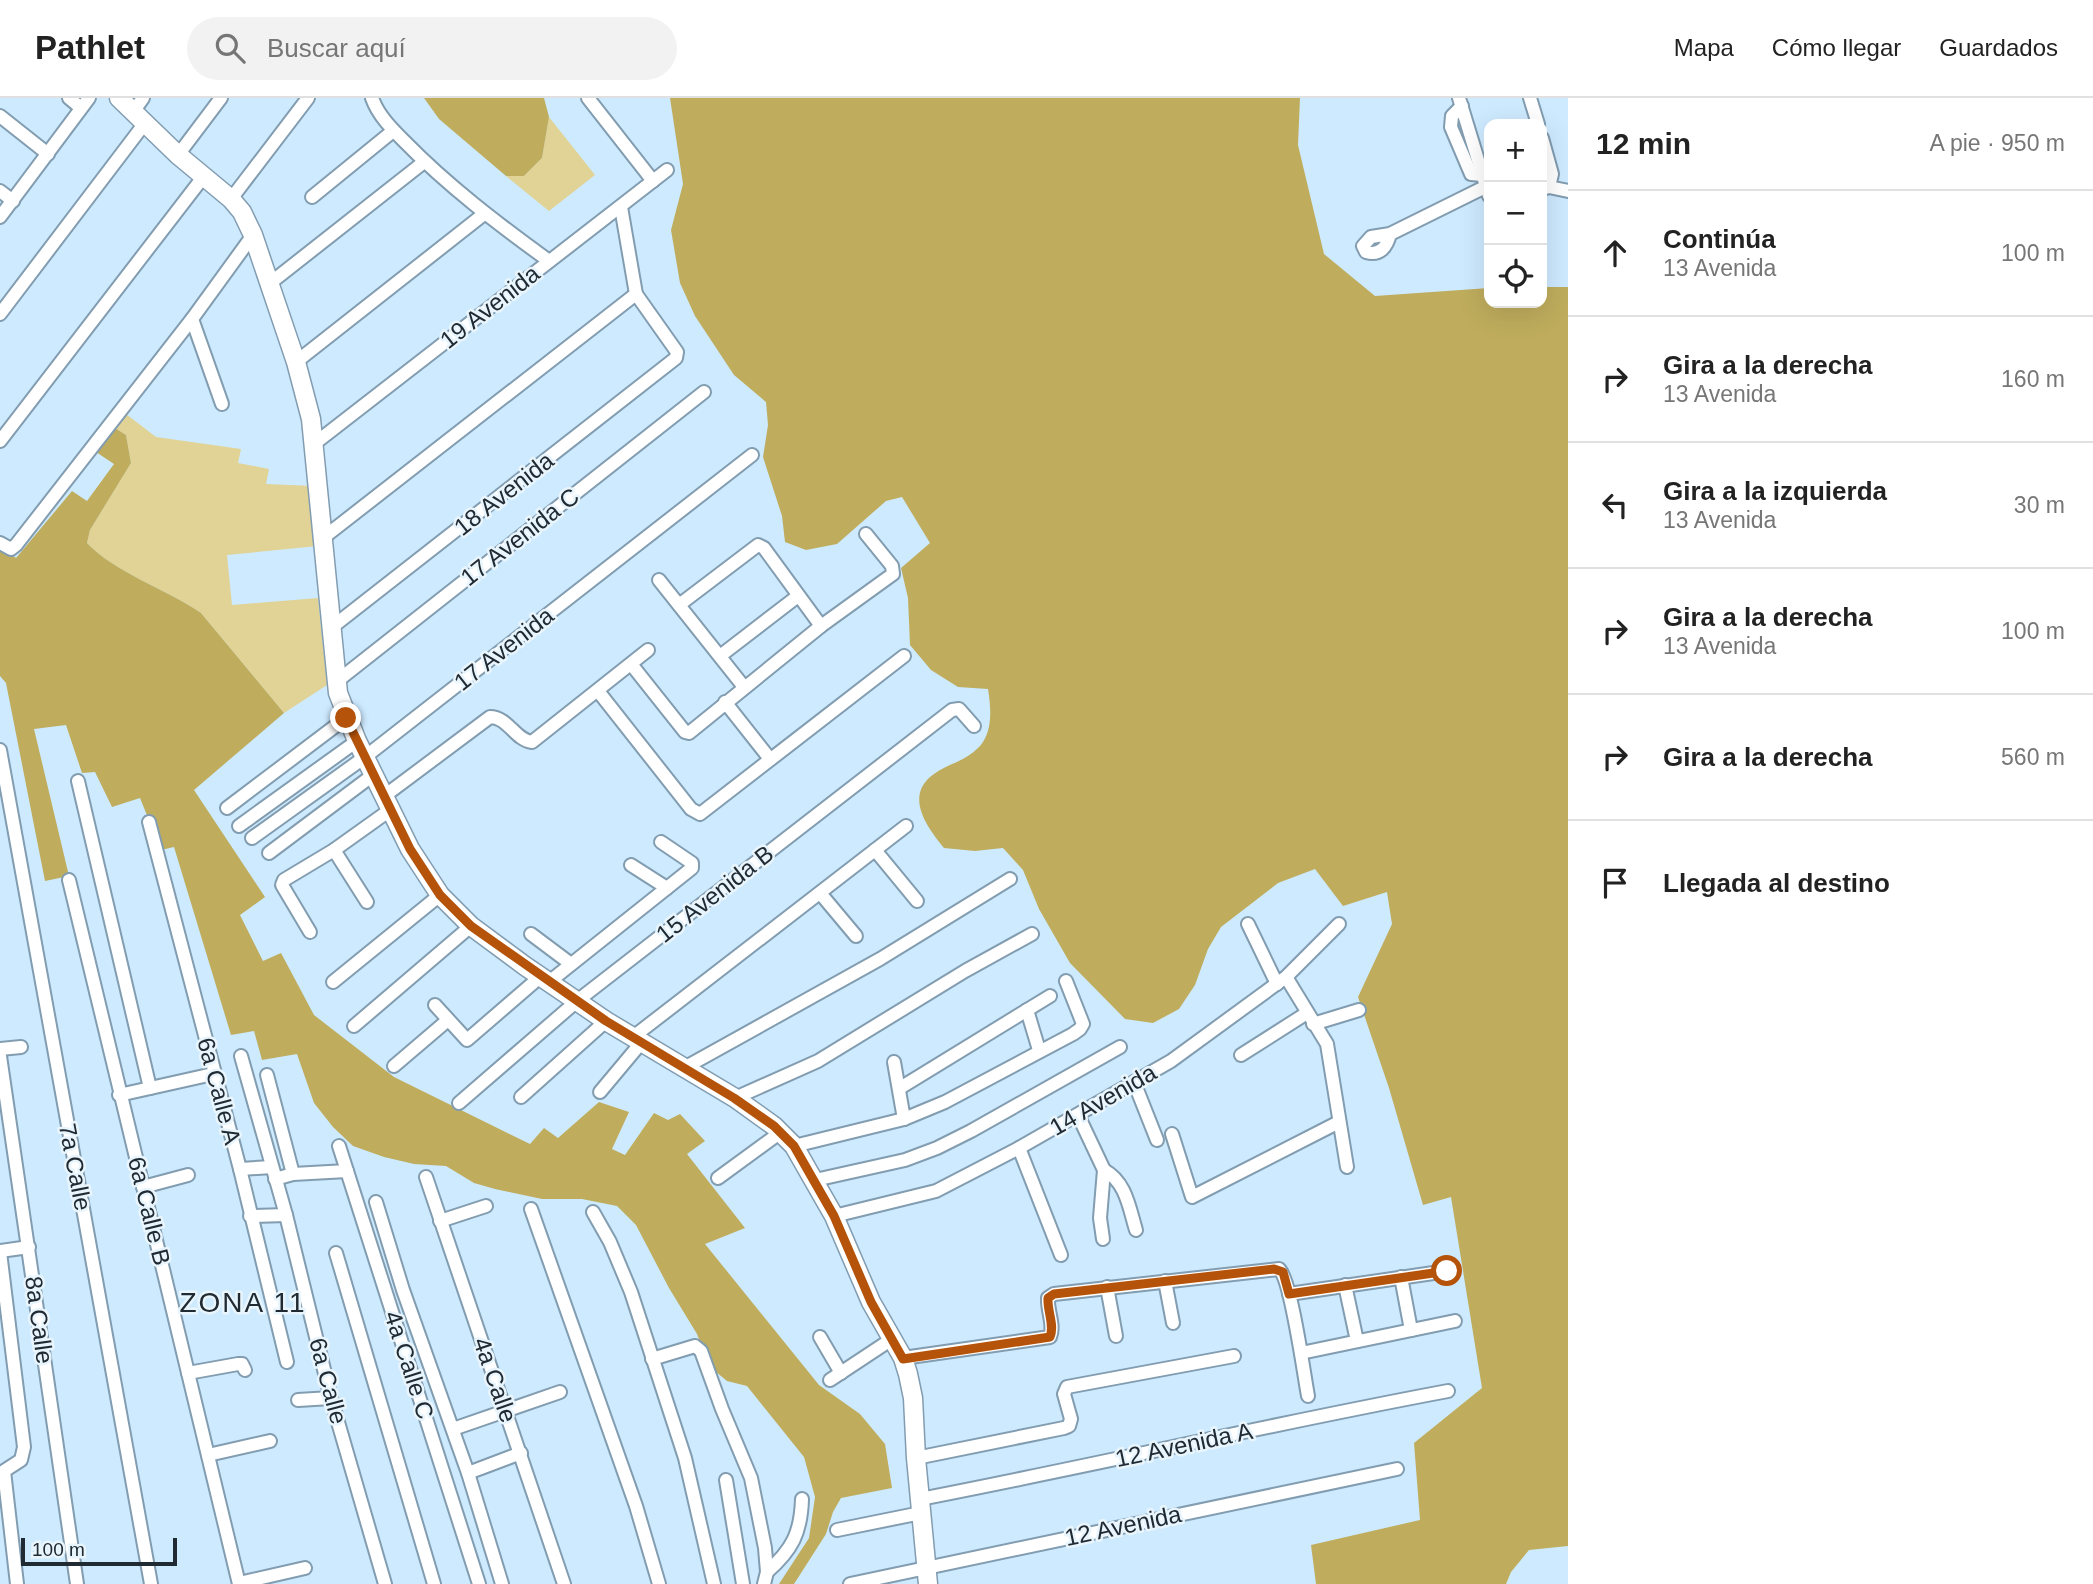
<!DOCTYPE html>
<html lang="es">
<head>
<meta charset="utf-8">
<style>
	:root { --surface:#fff; --page:#f2f2f2; --text:#222; --muted:#767676; --line:#e0e0e0 }
	body { margin:0; font-family:Arial,sans-serif; background:var(--page); color:var(--text) }
	.controls { position:absolute; right:21px; top:21px; display:grid; overflow:hidden; border-radius:14px; box-shadow:0 7px 28px #0002 }
	.controls button { width:63px; height:63px; display:grid; place-items:center; padding:0; border:0; border-bottom:2px solid var(--line); background:var(--surface); color:var(--text); font:35px sans-serif }
	.scale { position:absolute; left:21px; bottom:18px; width:156px; box-sizing:border-box; padding-left:7px; border:4px solid #202a32; border-top:0; font-size:19px; line-height:24px; white-space:nowrap; color:#202a32; -webkit-text-stroke:5px #e9f5fd; paint-order:stroke }
	.stop { position:absolute; width:21px; height:21px; margin:-16px; border:5px solid #b45309; border-radius:50%; background:#fff }
	.stop.end { background:#b45309; border-color:#fff; box-shadow:0 2px 7px #0008 }
	.list { margin:0; padding:0; list-style:none }
	h2 { display:flex; justify-content:space-between; align-items:center; height:91px; margin:0; padding:0 28px; font-size:30px }
	h2 small { font-size:23px; font-weight:400; color:var(--muted) }
	.list li { display:grid; grid-template-columns:46px 1fr auto; gap:21px; align-items:center; box-sizing:border-box; height:126px; padding:0 28px; border-top:2px solid var(--line) }
	.list b { display:block; font-size:26px; white-space:nowrap }
	.list p { margin:0; font-size:23px; white-space:nowrap; color:var(--muted) }
	.list em { font-size:23px; font-style:normal; color:var(--muted) }
	.icon { flex:none; width:38px; height:38px; fill:none; stroke:currentColor; stroke-width:2; stroke-linecap:round; stroke-linejoin:round }
	.map { position:relative; flex:none; width:1568px; height:1486px; overflow:hidden }
	header { display:flex; align-items:center; gap:42px; box-sizing:border-box; height:98px; padding:0 35px; background:var(--surface); border-bottom:2px solid var(--line) }
	header strong { font-size:33px }
	nav { display:flex; gap:38px; margin-inline-start:auto; font-size:24px }
	.search { width:490px; height:63px; background:var(--page); display:flex; align-items:center; gap:18px; box-sizing:border-box; padding:0 24px; border-radius:38px; color:var(--muted); font-size:26px }
	main { display:flex }
	aside { flex:1; background:var(--surface) }
	.map>svg:first-child { display:block }
</style>
</head>
<body>
<header>
<strong>Pathlet</strong>
<div class="search"><svg class="icon" aria-label="search" viewBox="0 0 24 24"><circle cx="10" cy="10" r="6"/><path d="M15 15l6 6"/></svg>Buscar aquí</div>
<nav><a>Mapa</a><a>Cómo llegar</a><a>Guardados</a></nav>
</header>
<main>
<div class="map">
<svg width="1568" height="1486" viewBox="0 0 1568 1486">
	<rect width="100%" height="100%" fill="#ceeaff"/>
	<g fill="#e0d395">
		<polygon points="549,19 595,77 549,113 506,78 524,78 542,60"/>
		<path d="M126 316 156 339 241 351 238 365 269 371 266 386 314 388 318 448 227 457 232 507 318 500 327 587 284 615 201 515C166 491 114 474 87 445L90 432 131 365 126 337 115 330Z"/>
	</g>
	<g fill="#bfad5d">
		<polygon points="424,0 544,0 549,19 542,60 524,78 506,78 439,21"/>
		<path d="M670 0H1300L1298 47 1324 156 1375 198 1489 190V205H1542V189H1568V1448L1529 1452 1511 1474 1506 1486H1316L1311 1447 1420 1422 1414 1345 1482 1290 1451 1099 1423 1107 1389 990 1358 899 1392 826 1387 794 1343 808 1315 771 1278 785 1221 829 1208 851 1195 887 1179 911 1153 925 1125 921 1070 865 1039 811 1023 772 1003 750 975 753 944 750C926 728 904 697 934 676 949 665 965 664 980 648 993 633 991 610 988 591L958 589 931 572 910 547 908 500 901 470 930 445 902 399 886 403 837 446 806 452 785 444 782 418 763 359 768 327 766 304 734 277 695 218 680 185 671 132 683 86Z"/>
		<path d="M115 330 126 337 131 365 90 432 87 445C114 474 166 491 201 515L284 615 194 692 265 799 240 817 263 863 281 855 314 917 394 979 530 1046 544 1030 558 1040 599 1004 629 1014 612 1051 625 1057 654 1015 668 1022 680 1016 705 1043 687 1056 745 1130 705 1146 819 1287 860 1316 885 1346 892 1390 841 1400 833 1414 826 1436 794 1486H779L809 1440 815 1399 804 1359 747 1288 727 1283 709 1268 697 1236 669 1190 636 1127 617 1108 582 1101H542L495 1091 474 1085 446 1068 414 1066 384 1059 353 1048 333 1029 314 1005 297 956 262 962 254 933 231 937 174 749 161 752 140 700 112 709 95 674 82 675 66 627 34 631 69 778 45 783 6 585 0 578V448L16 460 72 393 87 403 114 366 96 354Z"/>
	</g>
	<g fill="none" stroke-linecap="round" stroke-linejoin="round">
		<defs>
			<g id="street">
				<polyline points="69,0 81,10"/>
				<path d="M372 0C378 17 391 30 404 43 448 88 498 126 549 163"/>
				<polyline points="588,0 653,83"/>
				<polyline points="1459,0 1489,98"/>
				<polyline points="1530,0 1538,26"/>
				<polyline points="1462,8 1452,18 1451,29 1471,76 1482,77"/>
				<polyline points="133,14 143,0"/>
				<polyline points="0,18 48,56"/>
				<polyline points="1542,40 1552,76 1549,89 1542,91"/>
				<polyline points="178,57 221,0"/>
				<polyline points="1549,89 1568,93"/>
				<polyline points="0,93 13,103"/>
				<polyline points="312,99 393,33"/>
				<polyline points="231,101 308,0"/>
				<polyline points="0,119 89,0"/>
				<path d="M1390 136C1387 149 1380 158 1366 154L1363 148 1371 139 1390 136 1485 89"/>
				<polyline points="269,186 424,64"/>
				<polyline points="0,216 145,25"/>
				<polyline points="192,221 222,306"/>
				<polyline points="296,264 484,116"/>
				<polyline points="0,343 204,78"/>
				<polyline points="314,346 667,72"/>
				<polyline points="323,440 636,196"/>
				<polyline points="0,445 11,451 16,447 192,221 253,137"/>
				<polyline points="659,482 744,589"/>
				<polyline points="679,507 758,447 764,450 821,528"/>
				<polyline points="331,530 676,260 677,254 636,196 621,109"/>
				<polyline points="720,558 798,498"/>
				<polyline points="631,566 685,634 689,635 821,528 893,476 892,468 866,436"/>
				<polyline points="336,584 704,294"/>
				<polyline points="598,593 691,711 700,716 904,558"/>
				<polyline points="725,604 770,661"/>
				<polyline points="0,652 151,1486"/>
				<polyline points="78,683 150,990"/>
				<path d="M383 699 490 619C508 619 515 642 532 644L648 552"/>
				<polyline points="227,710 346,620"/>
				<polyline points="149,724 240,1071 287,1264"/>
				<polyline points="239,728 357,643"/>
				<polyline points="252,740 365,659 752,357"/>
				<polyline points="334,752 367,804"/>
				<polyline points="875,752 917,803"/>
				<polyline points="269,755 373,677"/>
				<polyline points="631,767 667,790"/>
				<polyline points="69,782 239,1486"/>
				<polyline points="820,795 856,838"/>
				<polyline points="1248,826 1277,886"/>
				<polyline points="310,834 282,787 284,782 334,752 390,712"/>
				<polyline points="531,836 571,866"/>
				<polyline points="1286,879 1327,946 1347,1069"/>
				<polyline points="333,884 440,797"/>
				<polyline points="549,884 692,770 692,765 661,744"/>
				<polyline points="435,907 467,942 540,879"/>
				<polyline points="1027,912 1039,952"/>
				<polyline points="1313,926 1359,912"/>
				<polyline points="354,928 471,828"/>
				<polyline points="633,939 906,728"/>
				<polyline points="0,951 21,949"/>
				<polyline points="1241,957 1307,915"/>
				<polyline points="0,958 77,1486"/>
				<polyline points="241,958 286,1117 331,1300 385,1486"/>
				<polyline points="894,964 904,1021"/>
				<polyline points="394,968 448,922"/>
				<polyline points="684,970 880,861 1010,781"/>
				<polyline points="267,977 293,1076"/>
				<polyline points="1134,984 1157,1042"/>
				<polyline points="900,990 1050,898"/>
				<polyline points="600,994 641,945"/>
				<polyline points="119,997 213,976"/>
				<polyline points="521,999 606,923"/>
				<polyline points="735,1000 818,963 965,873 1032,836"/>
				<polyline points="459,1005 577,903 952,612 959,611 974,628"/>
				<polyline points="1078,1017 1104,1072 1100,1120 1103,1141"/>
				<polyline points="1172,1036 1192,1099 1339,1024"/>
				<polyline points="339,1048 479,1486"/>
				<polyline points="794,1048 904,1021 945,1004 1073,936 1080,931 1083,926 1066,883"/>
				<polyline points="1019,1050 1061,1157"/>
				<polyline points="240,1071 272,1069"/>
				<path d="M1104 1072C1126 1084 1129 1109 1136 1132"/>
				<polyline points="426,1079 564,1486"/>
				<polyline points="718,1080 781,1034"/>
				<polyline points="275,1081 293,1076 347,1073"/>
				<polyline points="815,1082 905,1062 937,1050 971,1033 1120,949"/>
				<polyline points="143,1089 188,1077"/>
				<polyline points="376,1104 403,1192 468,1375 502,1486"/>
				<polyline points="531,1111 636,1408 659,1486"/>
				<polyline points="593,1114 610,1144 631,1194 685,1360 714,1486"/>
				<polyline points="250,1118 286,1117"/>
				<polyline points="834,1118 936,1093 1019,1050 1171,963 1286,879 1339,826"/>
				<polyline points="440,1123 486,1108"/>
				<polyline points="0,1153 29,1149"/>
				<polyline points="0,1154 24,1349 21,1362 4,1373 17,1486"/>
				<polyline points="336,1155 434,1486"/>
				<polyline points="1401,1179 1411,1232"/>
				<polyline points="1165,1183 1173,1225"/>
				<polyline points="1345,1187 1357,1243"/>
				<polyline points="1107,1189 1116,1238"/>
				<polyline points="1289,1196 1447,1173"/>
				<polyline points="820,1239 841,1275"/>
				<polyline points="1301,1255 1455,1223"/>
				<path d="M903 1260 1050 1239C1055 1227 1047 1213 1048 1200L1054 1196 1279 1171C1291 1181 1304 1277 1308 1298"/>
				<polyline points="652,1261 695,1248 701,1253 722,1311 751,1380 765,1450 767,1474 764,1486"/>
				<polyline points="188,1275 238,1266 242,1266 245,1272"/>
				<polyline points="830,1282 892,1241"/>
				<polyline points="298,1302 331,1300"/>
				<polyline points="453,1331 560,1294"/>
				<polyline points="208,1357 270,1343"/>
				<polyline points="916,1360 1064,1330 1069,1328 1071,1321 1064,1296 1067,1289 1234,1258"/>
				<polyline points="468,1375 521,1355"/>
				<polyline points="726,1382 743,1486"/>
				<path d="M920 1401C1096 1367 1271 1326 1448 1293"/>
				<polyline points="837,1432 921,1415"/>
				<path d="M767 1474C792 1452 801 1435 802 1401"/>
				<polyline points="239,1485 305,1470"/>
				<polyline points="850,1486 1397,1371"/>
			</g>
			<polyline id="secondary" points="119,0 178,57 231,101 242,114 253,137 296,264 311,321 338,595 357,643 410,751 440,797 471,828 525,868 606,923 735,1000 774,1028 794,1048 834,1118 871,1204 903,1260 908,1276 913,1300 916,1360 928,1486"/>
		</defs>
		<use href="#street" stroke="#829cb0" stroke-width="16"/>
		<use href="#secondary" stroke="#829cb0" stroke-width="21"/>
		<use href="#street" stroke="#fff" stroke-width="12"/>
		<use href="#secondary" stroke="#fff" stroke-width="18"/>
	</g>
	<g fill="none" stroke-linecap="round" stroke-linejoin="round">
		<path stroke="#b45309" stroke-width="9" d="M346 620 410 751 440 797 471 828 606 923 734 1000 774 1028 794 1048 834 1118 871 1204 903 1261 1050 1239C1055 1227 1047 1213 1048 1200L1054 1196 1274 1171 1283 1174 1289 1196 1447 1173"/>
	</g>
	<g text-anchor="middle" stroke-width="5" stroke-linejoin="round" paint-order="stroke">
		<g font-size="24" fill="#202a32" stroke="#e9f5fd">
			<text transform="translate(490 209) rotate(-38)" y="8">19 Avenida</text>
			<text transform="translate(504 396) rotate(-38)" y="8">18 Avenida</text>
			<text transform="translate(520 439) rotate(-38)" y="8">17 Avenida C</text>
			<text transform="translate(504 551) rotate(-38)" y="8">17 Avenida</text>
			<text transform="translate(715 796) rotate(-38)" y="8">15 Avenida B</text>
			<text transform="translate(219 993) rotate(75)" y="8">6a Calle A</text>
			<text transform="translate(1103 1002) rotate(-30)" y="8">14 Avenida</text>
			<text transform="translate(75 1069) rotate(79)" y="8">7a Calle</text>
			<text transform="translate(149 1113) rotate(76)" y="8">6a Calle B</text>
			<text transform="translate(39 1222) rotate(82)" y="8">8a Calle</text>
			<text transform="translate(409 1267) rotate(72)" y="8">4a Calle C</text>
			<text transform="translate(495 1282) rotate(71)" y="8">4a Calle</text>
			<text transform="translate(328 1283) rotate(75)" y="8">6a Calle</text>
			<text transform="translate(1184 1347) rotate(-12)" y="8">12 Avenida A</text>
			<text transform="translate(1123 1428) rotate(-12)" y="8">12 Avenida</text>
		</g>
		<g font-size="28" letter-spacing="2" fill="#202a32" stroke="#e9f5fd">
			<text x="243" y="1214">ZONA 11</text>
		</g>
	</g>
</svg>
<div class="controls">
<button>+</button>
<button>−</button>
<button><svg class="icon" aria-label="locate" viewBox="0 0 24 24"><circle cx="12" cy="12" r="6"/><path d="M12 2v4M12 18v4M2 12h4M18 12h4"/></svg></button>
</div>
<div class="scale">100 m</div>
<div class="stop" style="left:1447px;top:1173px"></div>
<div class="stop end" style="left:346px;top:620px"></div>
</div>
<aside>
<h2>12 min<small>A pie · 950 m</small></h2>
<ul class="list">
<li><svg class="icon" aria-label="ahead" viewBox="0 0 24 24"><path d="M12 20V5M6 11l6-6 6 6"/></svg><div><b>Continúa</b><p>13 Avenida</p></div><em>100 m</em></li>
<li><svg class="icon" aria-label="right" viewBox="0 0 24 24"><path d="M7 20v-9h11M14 6l5 5-5 5"/></svg><div><b>Gira a la derecha</b><p>13 Avenida</p></div><em>160 m</em></li>
<li><svg class="icon" aria-label="left" viewBox="0 0 24 24"><path d="M17 20v-9H6M10 6l-5 5 5 5"/></svg><div><b>Gira a la izquierda</b><p>13 Avenida</p></div><em>30 m</em></li>
<li><svg class="icon" aria-label="right" viewBox="0 0 24 24"><path d="M7 20v-9h11M14 6l5 5-5 5"/></svg><div><b>Gira a la derecha</b><p>13 Avenida</p></div><em>100 m</em></li>
<li><svg class="icon" aria-label="right" viewBox="0 0 24 24"><path d="M7 20v-9h11M14 6l5 5-5 5"/></svg><div><b>Gira a la derecha</b></div><em>560 m</em></li>
<li><svg class="icon" aria-label="arrive" viewBox="0 0 24 24"><path d="M6 21V4h12l-3 4 3 4H6"/></svg><div><b>Llegada al destino</b></div></li>
</ul>
</aside>
</main>
</body>
</html>
